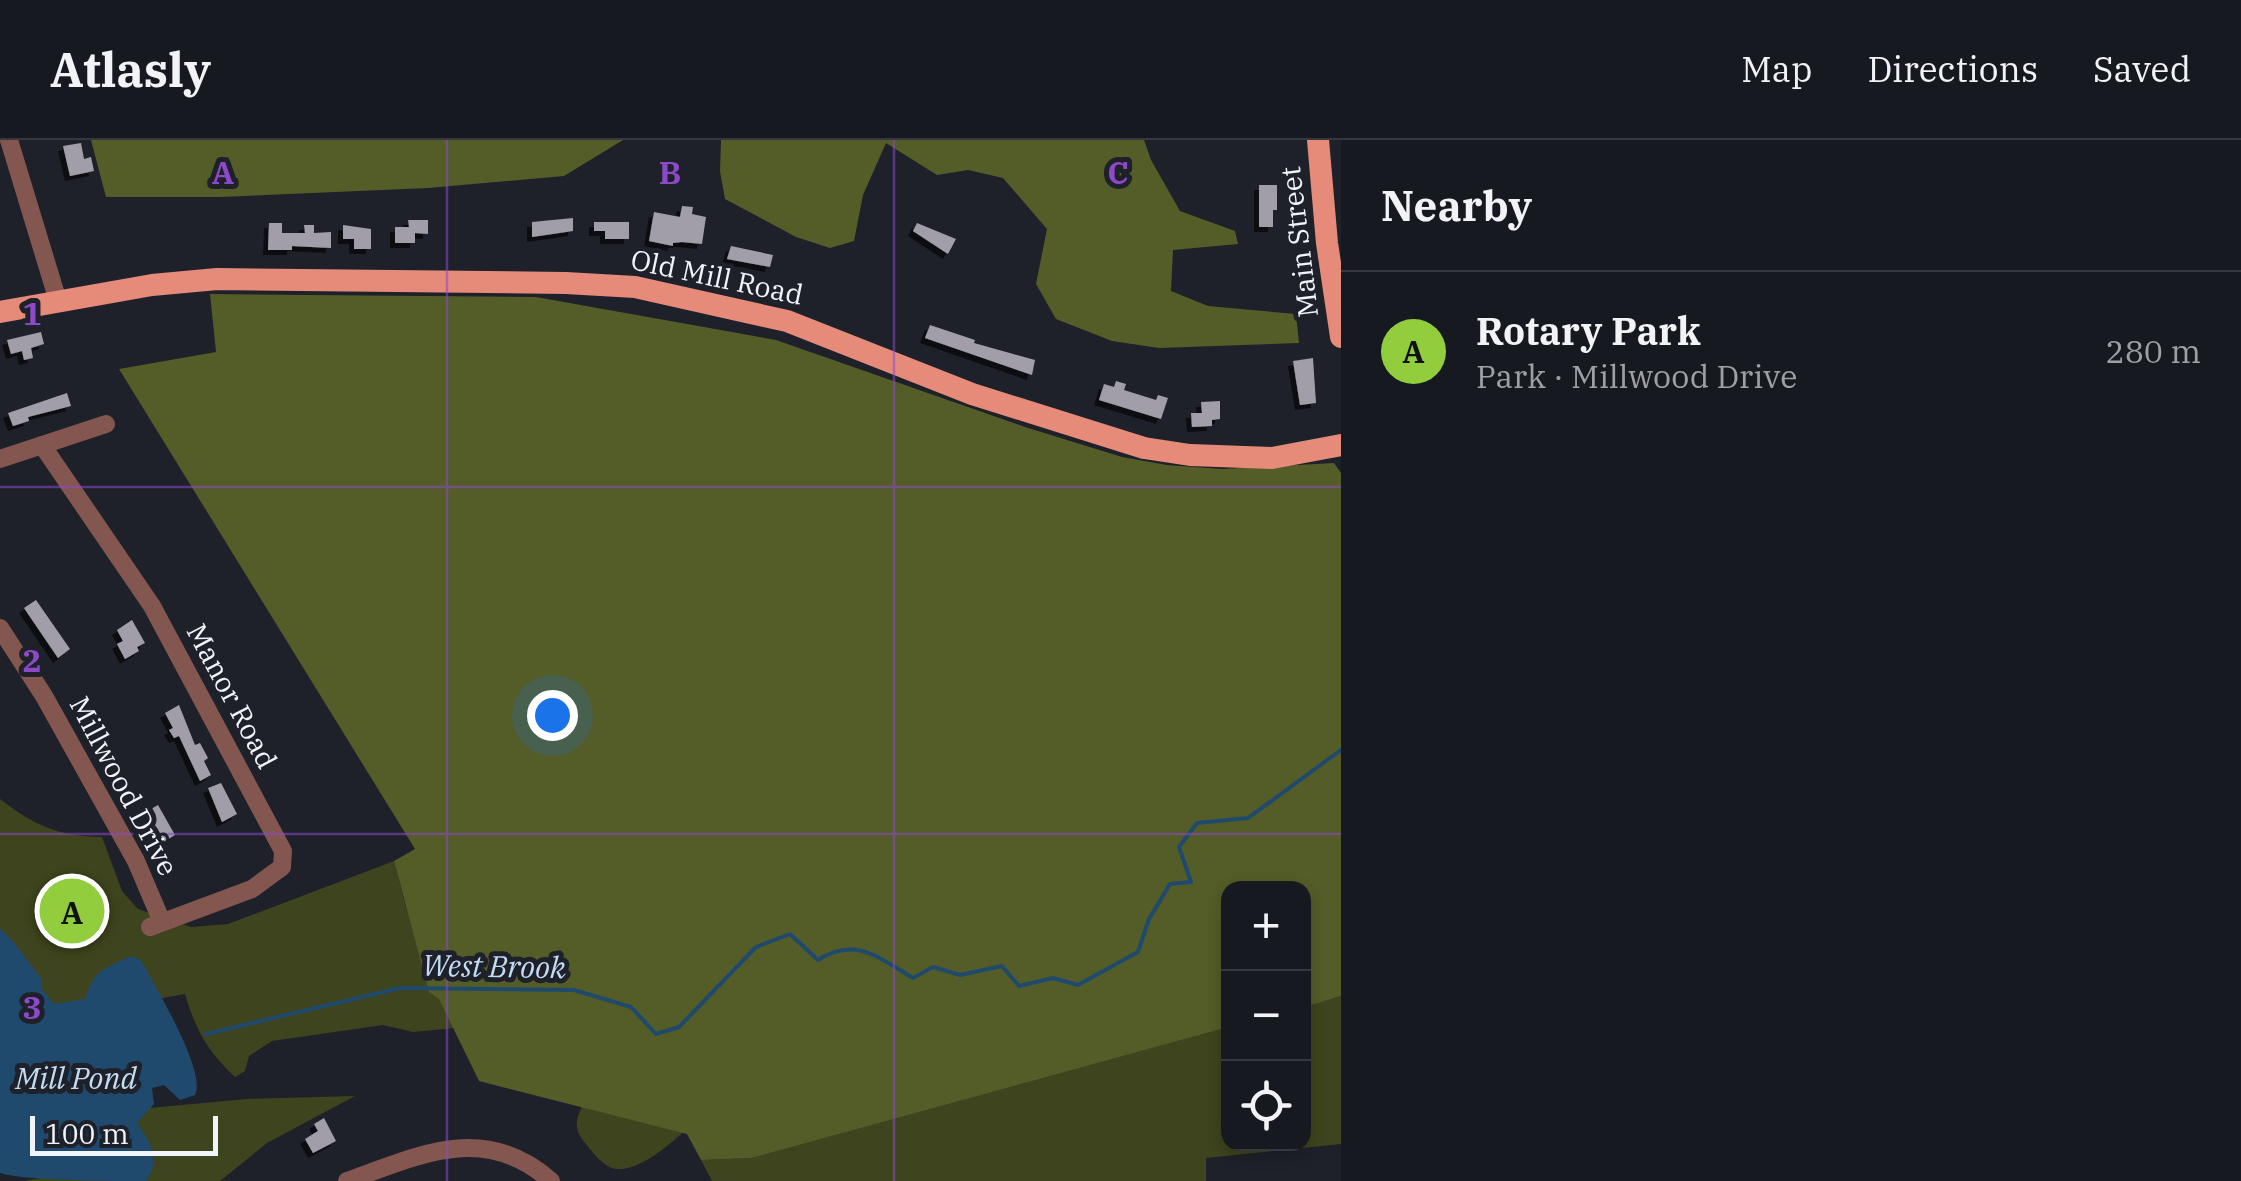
<!DOCTYPE html>
<html lang="en">
<head>
<meta charset="utf-8">
<style>
	:root { --surface:#161920; --page:#23262d; --text:#f1f3f6; --muted:#9ea0a5; --line:#35383e; --accent:#92cd3e }
	body { margin:0; font-family:"IBM Plex Serif",serif; background:var(--page); color:var(--text) }
	.controls { position:absolute; right:30px; bottom:30px; display:grid; overflow:hidden; border-radius:20px; box-shadow:0 5px 15px #0003 }
	.controls button { width:90px; height:90px; display:grid; place-items:center; padding:0; border:0; border-bottom:2px solid var(--line); background:var(--surface); color:var(--text); font:50px sans-serif }
	.scale { position:absolute; left:30px; bottom:25px; width:188px; box-sizing:border-box; padding-left:10px; border:5px solid #f1f4fa; border-top:0; font-size:28px; line-height:35px; white-space:nowrap; color:#f1f4fa; -webkit-text-stroke:8px #1e212a; paint-order:stroke }
	.you { position:absolute; left:552px; top:575px; width:35px; height:35px; margin:-25px; border:8px solid #fff; border-radius:50%; background:#1a73e8; box-shadow:0 0 0 15px #1a73e833 }
	.badge { display:grid; place-items:center; width:65px; height:65px; border-radius:50%; background:var(--accent); color:#111; font-size:32px; font-weight:700 }
	.pin { position:absolute; translate:-50% -50%; border:5px solid #fff; box-shadow:0 2px 10px #0006 }
	.list { margin:0; padding:0; list-style:none }
	h2 { display:flex; justify-content:space-between; align-items:center; height:130px; margin:0; padding:0 40px; font-size:42px }
	h2 small { font-size:32px; font-weight:400; color:var(--muted) }
	.list li { display:grid; grid-template-columns:65px 1fr auto; gap:30px; align-items:center; box-sizing:border-box; height:160px; padding:0 40px; border-top:2px solid var(--line) }
	.list b { display:block; font-size:38px; white-space:nowrap }
	.list p { margin:0; font-size:32px; white-space:nowrap; color:var(--muted) }
	.list em { font-size:32px; font-style:normal; color:var(--muted) }
	.icon { flex:none; width:55px; height:55px; fill:none; stroke:currentColor; stroke-width:2; stroke-linecap:round; stroke-linejoin:round }
	.map { position:relative; flex:none; width:1341px; height:1041px; overflow:hidden }
	header { display:flex; align-items:center; gap:60px; box-sizing:border-box; height:140px; padding:0 50px; background:var(--surface); border-bottom:2px solid var(--line) }
	header strong { font-size:48px }
	nav { display:flex; gap:55px; margin-inline-start:auto; font-size:35px }
	main { display:flex }
	aside { flex:1; background:var(--surface) }
	.map>svg:first-child { display:block }
</style>
</head>
<body>
<header>
<strong>Atlasly</strong>
<nav><a>Map</a><a>Directions</a><a>Saved</a></nav>
</header>
<main>
<div class="map">
<svg width="1341" height="1041" viewBox="0 0 1341 1041">
	<defs>
		<filter id="shadow"><feDropShadow dx="-5" dy="5" stdDeviation="0" flood-color="#0009"/></filter>
	</defs>
	<rect width="100%" height="100%" fill="#1e212a"/>
	<g fill="#3e441d" fill-rule="evenodd">
		<path d="M0 659C35 686 58 696 102 697L122 751 138 769 191 787 228 784 394 721 407 771 1002 764 1330 740 1312 864 1341 856V1004L1206 1018V1041H712L701 1020 751 1018 708 970C687 988 646 1032 616 1029 605 1028 592 1012 586 1004 572 988 576 979 584 962L476 886 413 892 383 885 272 901 249 916 245 931 235 937C208 912 195 889 185 854L58 877 0 850ZM1228 748H1304V1004H1228Z"/>
		<polygon points="355,956 267,1003 220,1041 24,1041 120,1023 136,963 149,968 247,959"/>
	</g>
	<g fill="#545c28">
		<polygon points="91,0 623,0 564,36 428,48 220,57 106,57"/>
		<polygon points="721,0 1144,0 1151,20 1180,71 1235,91 1238,104 1173,110 1171,151 1208,166 1296,174 1299,203 1159,208 1112,201 1056,179 1036,144 1047,89 1003,38 968,30 937,35 886,3 863,55 854,101 830,108 796,97 725,59 720,31"/>
		<polygon points="210,154 536,157 776,200 1025,287 1122,317 1167,325 1222,329 1334,323 1341,333 1341,856 1304,867 1304,748 1228,748 1228,887 751,1018 701,1020 687,994 479,941 439,859 429,852 394,721 415,709 119,229 216,212"/>
	</g>
	<path fill="#204a6d" d="M0 789C13 798 30 825 42 839V849L54 864 85 859C94 829 104 829 131 816L141 820C154 845 207 931 195 955L180 960 164 945 152 948 154 964 137 983C150 1002 162 1020 146 1041 112 1041 27 1041 0 1033Z"/>
	<g fill="none" stroke-linecap="round" stroke-linejoin="round">
		<path stroke="#204a6d" stroke-width="4" d="M206 894 400 848 574 850 631 867 656 894 679 887 756 807 790 794 818 820C856 796 879 818 913 838L933 827 960 835 1002 826 1019 846 1053 838 1078 845 1138 812 1149 779 1170 744 1191 742 1179 707 1197 683 1248 678 1341 610"/>
	</g>
	<g fill="#a19ea9" filter="url(#shadow)">
		<polygon points="81,3 84,19 91,17 94,31 70,36 63,6"/>
		<polygon points="1259,45 1277,45 1277,70 1273,70 1273,87 1259,87"/>
		<polygon points="682,66 693,67 692,74 706,77 702,104 682,102 673,103 673,106 649,101 654,72 680,77"/>
		<polygon points="573,78 573,91 532,97 532,82"/>
		<polygon points="408,80 428,80 428,94 415,93 415,103 395,103 395,87 409,87"/>
		<polygon points="594,82 629,82 629,99 605,99 605,91 594,91"/>
		<polygon points="269,83 282,83 282,93 305,93 304,85 314,85 314,93 331,92 331,108 292,106 292,110 268,110"/>
		<polygon points="917,83 956,99 948,114 913,91"/>
		<polygon points="343,85 371,89 371,109 354,109 354,99 343,99"/>
		<polygon points="731,106 773,115 770,127 727,119"/>
		<polygon points="930,185 975,200 974,203 1035,220 1032,235 925,198"/>
		<polygon points="41,192 44,204 31,208 33,218 24,220 22,211 11,214 7,200"/>
		<polygon points="1313,218 1316,263 1300,265 1293,221"/>
		<polygon points="1116,241 1126,244 1124,250 1156,260 1158,255 1168,258 1161,279 1099,260 1104,244 1114,247"/>
		<polygon points="67,253 71,266 28,277 29,281 13,286 8,273"/>
		<polygon points="1220,261 1220,279 1212,280 1212,286 1192,287 1191,273 1202,273 1201,262"/>
		<polygon points="36,460 70,509 58,518 24,468"/>
		<polygon points="132,480 145,503 137,507 139,511 125,519 117,504 123,501 117,490"/>
		<polygon points="179,565 195,605 200,603 208,618 204,621 211,635 200,641 179,596 174,598 169,590 173,588 165,573"/>
		<polygon points="221,643 237,674 222,682 208,648"/>
		<polygon points="158,665 175,695 162,703 144,673"/>
		<polygon points="324,978 336,1001 313,1013 305,999 318,991 314,984"/>
	</g>
	<g fill="none" stroke-linecap="round" stroke-linejoin="round">
		<g stroke="#83574f" stroke-width="18">
			<polyline points="9,0 58,161"/>
			<polyline points="42,305 152,466 283,711 282,727 252,749 150,787"/>
			<polyline points="0,319 106,284"/>
			<polyline points="0,488 44,556 136,721 162,782"/>
			<path d="M347 1041C420 1015 484 982 551 1041"/>
		</g>
		<g stroke="#e68a7a" stroke-width="22">
			<polyline points="1318,0 1327,103 1341,197"/>
			<polyline points="0,172 152,145 217,139 566,143 635,147 787,181 972,254 1144,308 1190,315 1272,318 1341,305"/>
		</g>
	</g>
	<path fill="none" stroke="#8d4ac8" stroke-width="2.5" stroke-opacity="0.55" d="M447 0V1041M894 0V1041M0 347H1341M0 694H1341"/>
	<g text-anchor="middle" stroke-width="10" stroke-linejoin="round" paint-order="stroke">
		<g font-size="28" fill="#f1f4fa" stroke="#1e212a">
			<text transform="translate(1299 102) rotate(-97)" y="10">Main Street</text>
			<text transform="translate(717 137) rotate(12)" y="10">Old Mill Road</text>
			<text transform="translate(232 556) rotate(62)" y="10">Manor Road</text>
			<text transform="translate(124 646) rotate(62)" y="10">Millwood Drive</text>
		</g>
		<g font-size="30" font-style="italic" fill="#c3dcf4" stroke="#1e212a">
			<text transform="translate(494 827) rotate(1)" y="10">West Brook</text>
			<text x="76" y="949">Mill Pond</text>
		</g>
	</g>
	<g font-size="32" text-anchor="middle" font-weight="bold" fill="#8d4ac8" stroke="#1e212a" stroke-width="10" stroke-linejoin="round" paint-order="stroke">
		<text x="223" y="44">A</text>
		<text x="670" y="44">B</text>
		<text x="1118" y="44">C</text>
		<text x="32" y="185">1</text>
		<text x="32" y="532">2</text>
		<text x="32" y="879">3</text>
	</g>
</svg>
<div class="controls">
<button>+</button>
<button>−</button>
<button><svg class="icon" aria-label="locate" viewBox="0 0 24 24"><circle cx="12" cy="12" r="6"/><path d="M12 2v4M12 18v4M2 12h4M18 12h4"/></svg></button>
</div>
<div class="scale">100 m</div>
<div class="you"></div>
<div class="pin badge" style="left:72px;top:771px">A</div>
</div>
<aside>
<h2>Nearby<small></small></h2>
<ul class="list">
<li><span class="badge">A</span><div><b>Rotary Park</b><p>Park · Millwood Drive</p></div><em>280 m</em></li>
</ul>
</aside>
</main>
</body>
</html>
